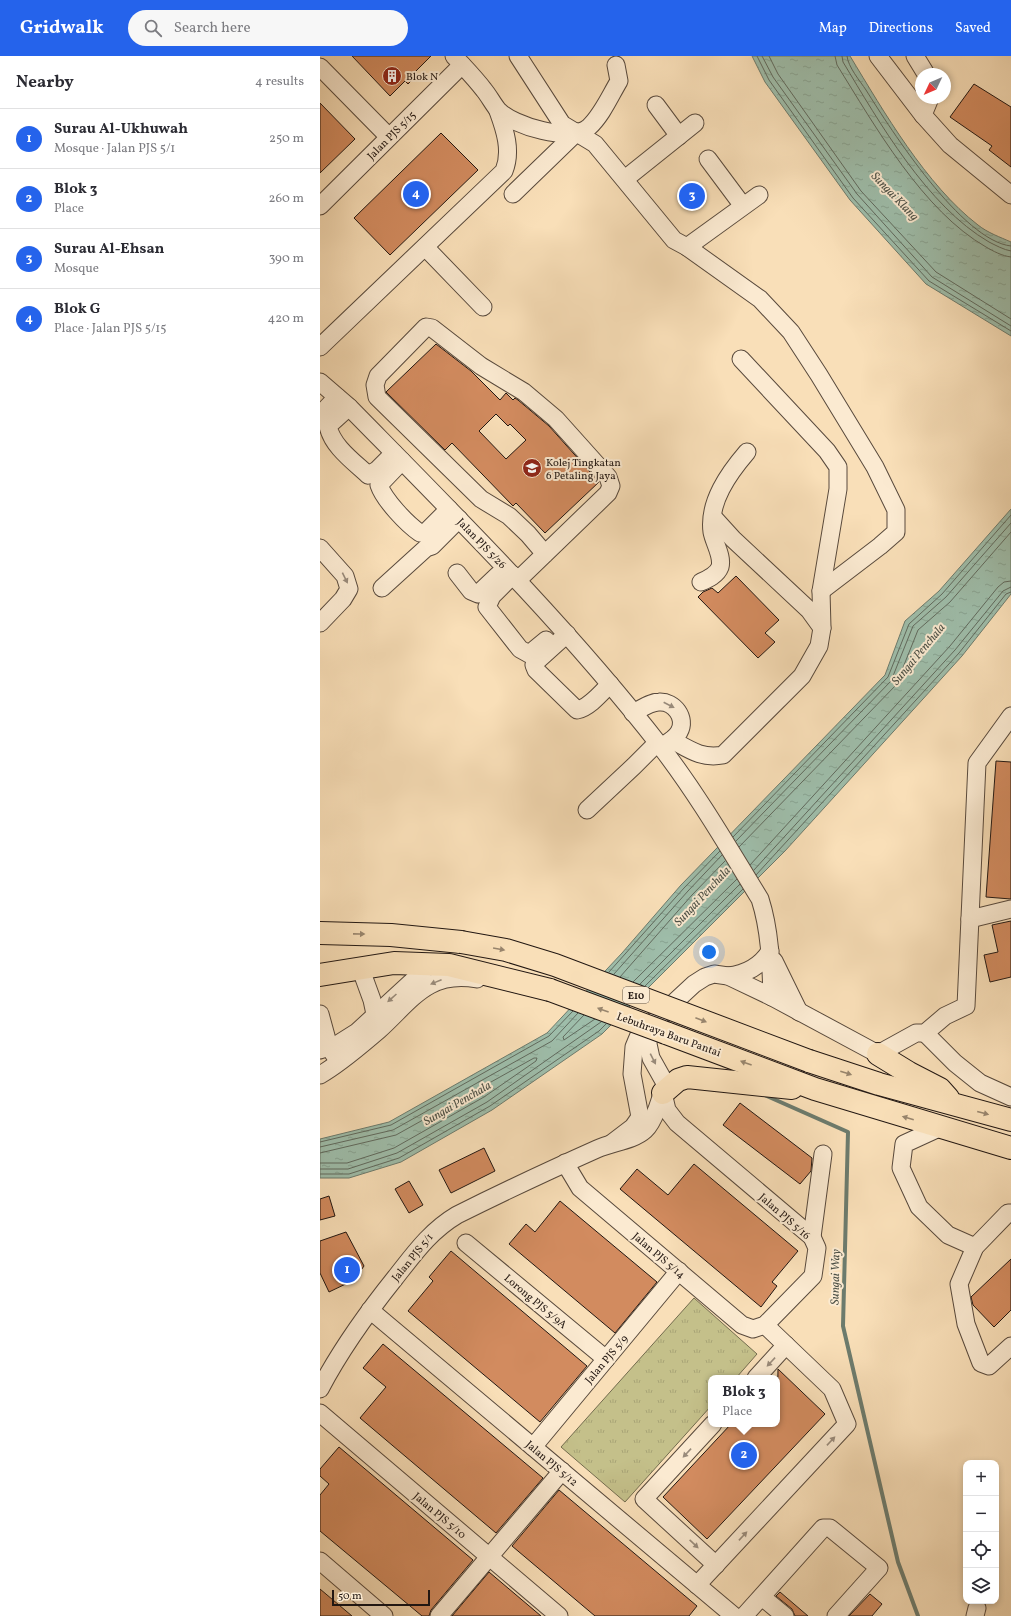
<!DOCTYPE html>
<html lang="en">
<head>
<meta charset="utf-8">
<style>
	:root { --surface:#fff; --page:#f7f7f7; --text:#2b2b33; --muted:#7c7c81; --line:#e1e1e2; --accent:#2563eb }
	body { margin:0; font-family:Vollkorn,serif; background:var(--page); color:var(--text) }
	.controls { position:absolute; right:12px; bottom:12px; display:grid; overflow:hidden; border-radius:8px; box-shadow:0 2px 6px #0003 }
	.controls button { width:36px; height:36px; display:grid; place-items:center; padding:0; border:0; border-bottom:1px solid var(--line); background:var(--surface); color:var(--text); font:20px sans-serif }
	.compass { position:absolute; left:595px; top:12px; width:36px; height:36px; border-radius:50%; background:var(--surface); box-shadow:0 2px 6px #0003; rotate:226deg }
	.scale { position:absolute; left:12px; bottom:10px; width:98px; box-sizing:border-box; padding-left:4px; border:2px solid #221712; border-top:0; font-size:11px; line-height:14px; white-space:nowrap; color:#221712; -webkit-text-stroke:3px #fbead1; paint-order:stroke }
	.you { position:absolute; left:389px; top:896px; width:14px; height:14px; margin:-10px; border:3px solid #fff; border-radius:50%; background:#1a73e8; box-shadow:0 0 0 6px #1a73e833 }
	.badge { display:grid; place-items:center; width:26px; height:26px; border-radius:50%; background:var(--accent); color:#fff; font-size:13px; font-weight:700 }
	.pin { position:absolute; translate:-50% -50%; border:2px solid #fff; box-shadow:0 1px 4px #0006 }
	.popup { position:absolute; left:388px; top:1319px; width:72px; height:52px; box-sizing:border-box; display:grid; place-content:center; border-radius:8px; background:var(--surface); filter:drop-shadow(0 1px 3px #0005); font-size:13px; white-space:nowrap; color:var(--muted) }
	.popup b { font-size:15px; color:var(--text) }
	.popup::after { content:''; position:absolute; left:50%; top:100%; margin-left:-8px; border:8px solid transparent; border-top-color:var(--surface) }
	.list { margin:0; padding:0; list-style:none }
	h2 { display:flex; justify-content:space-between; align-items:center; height:52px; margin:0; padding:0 16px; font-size:17px }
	h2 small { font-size:13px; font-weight:400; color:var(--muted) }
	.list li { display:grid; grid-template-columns:26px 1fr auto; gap:12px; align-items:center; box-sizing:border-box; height:60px; padding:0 16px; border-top:1px solid var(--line) }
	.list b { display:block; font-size:15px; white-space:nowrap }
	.list p { margin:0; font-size:13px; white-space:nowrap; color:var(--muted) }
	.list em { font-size:13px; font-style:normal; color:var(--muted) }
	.icon { flex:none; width:22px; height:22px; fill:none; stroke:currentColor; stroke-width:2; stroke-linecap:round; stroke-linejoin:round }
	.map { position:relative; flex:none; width:691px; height:1560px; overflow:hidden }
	header { display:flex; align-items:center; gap:24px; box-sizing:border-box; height:56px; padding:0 20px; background:var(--accent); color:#fff }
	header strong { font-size:19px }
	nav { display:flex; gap:22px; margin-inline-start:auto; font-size:14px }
	.search { width:280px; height:36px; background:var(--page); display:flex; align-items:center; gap:10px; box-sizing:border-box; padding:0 14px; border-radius:22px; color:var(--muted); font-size:15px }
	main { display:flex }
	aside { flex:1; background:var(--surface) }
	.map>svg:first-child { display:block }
</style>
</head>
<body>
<header>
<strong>Gridwalk</strong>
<div class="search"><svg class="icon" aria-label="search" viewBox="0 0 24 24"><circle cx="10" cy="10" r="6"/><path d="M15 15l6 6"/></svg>Search here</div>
<nav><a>Map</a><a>Directions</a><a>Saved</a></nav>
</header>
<main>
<aside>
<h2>Nearby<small>4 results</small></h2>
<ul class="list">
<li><span class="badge">1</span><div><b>Surau Al-Ukhuwah</b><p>Mosque · Jalan PJS 5/1</p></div><em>250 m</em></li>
<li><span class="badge">2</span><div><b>Blok 3</b><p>Place</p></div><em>260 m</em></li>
<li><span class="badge">3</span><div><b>Surau Al-Ehsan</b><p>Mosque</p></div><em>390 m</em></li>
<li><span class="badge">4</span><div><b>Blok G</b><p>Place · Jalan PJS 5/15</p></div><em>420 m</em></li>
</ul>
</aside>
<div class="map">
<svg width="691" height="1560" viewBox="0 0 691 1560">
	<defs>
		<pattern id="grass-tufts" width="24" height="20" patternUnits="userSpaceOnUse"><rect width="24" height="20" fill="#c4c08a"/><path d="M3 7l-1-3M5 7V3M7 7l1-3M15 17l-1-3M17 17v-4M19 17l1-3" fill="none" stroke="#a8a476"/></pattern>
		<pattern id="water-ripples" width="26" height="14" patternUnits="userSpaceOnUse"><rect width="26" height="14" fill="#9ebdaa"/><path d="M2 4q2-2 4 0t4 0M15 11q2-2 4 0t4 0" fill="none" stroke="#88a291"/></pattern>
	</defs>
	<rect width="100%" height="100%" fill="#f9dfb8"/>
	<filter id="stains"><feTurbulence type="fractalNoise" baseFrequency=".005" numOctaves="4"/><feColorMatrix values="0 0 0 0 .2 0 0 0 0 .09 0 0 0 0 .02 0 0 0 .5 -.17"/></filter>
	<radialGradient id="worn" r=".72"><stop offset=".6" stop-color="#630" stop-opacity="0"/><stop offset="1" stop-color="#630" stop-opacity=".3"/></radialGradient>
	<polygon fill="url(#grass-tufts)" stroke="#736c4e" points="374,1242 437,1298 416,1322 391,1322 391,1350 305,1446 241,1391"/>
	<g fill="url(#water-ripples)" stroke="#6c7b6d">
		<path d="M432 0H530C564 56 606 129 658 169 668 177 680 181 691 186V280L606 228 530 144 445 26Z"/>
		<polygon points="691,453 691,538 642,600 465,795 282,978 172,1054 81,1106 29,1122 0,1122 0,1083 69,1066 227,977 302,897 361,829 565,619 585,565 619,535"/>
	</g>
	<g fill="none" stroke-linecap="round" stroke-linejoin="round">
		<g stroke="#606a5e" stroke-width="1">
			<polyline points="437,0 449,24 533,142 609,225 691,275"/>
			<polyline points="442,0 453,21 537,138 612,221 691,270"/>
			<polyline points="449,0 458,18 541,135 616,216 691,263"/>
			<path d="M515 0 517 9C555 70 603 155 666 191 673 195 682 200 691 201"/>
			<path d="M522 0 523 6C559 66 607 150 669 186 675 189 684 194 691 195"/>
			<path d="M527 0C528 11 540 25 546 34 571 74 642 185 691 190"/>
			<polyline points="413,781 568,621 589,568 622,538 691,459"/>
			<polyline points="416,785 571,625 593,570 626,541 691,467"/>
			<polyline points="419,791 576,629 598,574 630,546 691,476"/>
			<polyline points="430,809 630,590 678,531 684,526 691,525"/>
			<polyline points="434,814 635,594 683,535 691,531"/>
			<polyline points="436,819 639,597 686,538 691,536"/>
			<polyline points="289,916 364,832 400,795"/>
			<polyline points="294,918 368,835 402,799"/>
			<polyline points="300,921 372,839 405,805"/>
			<polyline points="313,926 417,823"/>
			<polyline points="320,928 420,828"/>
			<polyline points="325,930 423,833"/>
			<polyline points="264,959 243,981 244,984 275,963"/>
			<polyline points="0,1086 71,1069 229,980 253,955"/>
			<polyline points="0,1091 73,1074 232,985 258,957"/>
			<polyline points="0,1097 76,1079 214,1002 217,1002 216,1005 164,1041 74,1092 27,1107 0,1107"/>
			<polyline points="0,1113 28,1113 77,1097 167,1046 281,966"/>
			<polyline points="0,1118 29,1118 79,1102 170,1050 279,975 286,968"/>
		</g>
		<polyline stroke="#6c7b6d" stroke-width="4" points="440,1037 528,1076 523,1270 578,1506 598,1560"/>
	</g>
	<g fill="#d28b5f" stroke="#221712" fill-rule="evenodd">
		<polygon points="32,0 111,0 93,18 95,21 88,28 85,25 70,40"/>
		<polygon points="654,28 691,51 691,111 669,94 672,90 630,61"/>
		<polygon points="0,47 35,83 0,117"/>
		<polygon points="121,77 158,114 70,199 34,162"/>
		<path d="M116 288 151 315 180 344 186 337 193 344 195 342 198 344 229 370 279 426 225 477 196 447 193 450 132 387 125 394 66 336ZM176 358 188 370 190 368 206 384 186 403 159 375Z"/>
		<polygon points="416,520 459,564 445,577 455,586 438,602 378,541 383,536 392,532 398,537"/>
		<polygon points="676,705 691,706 691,843 666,841"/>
		<polygon points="691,865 691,921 670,926 664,899 678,896 672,869"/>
		<polygon points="420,1047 492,1102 491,1115 480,1128 403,1069"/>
		<polygon points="164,1092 175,1115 131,1137 119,1114"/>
		<polygon points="374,1108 478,1195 452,1226 457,1230 441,1251 300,1133 317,1113 348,1139"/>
		<polygon points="89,1125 103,1149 89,1157 75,1133"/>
		<polygon points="9,1140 15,1160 0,1164 0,1143"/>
		<polygon points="240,1145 337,1226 295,1277 189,1188 206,1168 215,1176"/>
		<polygon points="26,1176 44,1210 34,1224 9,1236 0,1217 0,1185"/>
		<polygon points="131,1195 267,1310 220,1366 88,1255 113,1225 109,1221"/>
		<polygon points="691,1203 691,1254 674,1271 653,1249 651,1241"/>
		<polygon points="63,1288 223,1422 176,1477 40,1362 66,1331 43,1312"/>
		<polygon points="458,1313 505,1358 387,1483 343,1441 411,1368 457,1368"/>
		<polygon points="19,1391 153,1504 111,1554 109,1560 102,1560 0,1475 0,1439 9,1428 0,1420 0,1413"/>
		<polygon points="239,1434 377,1550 369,1560 275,1560 192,1490"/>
		<polygon points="169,1516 221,1560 132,1560"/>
		<polygon points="0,1533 32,1560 0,1560"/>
		<polygon points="460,1536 488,1560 475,1560 472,1553 456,1540"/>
		<polygon points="550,1538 562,1548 552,1560 529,1560"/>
	</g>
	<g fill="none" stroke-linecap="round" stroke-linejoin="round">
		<defs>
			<g id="minor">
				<path d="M134 0C144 11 155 22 164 34 169 40 173 48 178 54 193 70 251 87 269 71 282 59 290 40 299 25L296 9"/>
				<polyline points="198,0 242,68 275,88 354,184 367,191 440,243 471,276 499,319 555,411 576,454 576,476 560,490 501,535"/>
				<polyline points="558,0 603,59 630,89 691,139"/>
				<polyline points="595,0 606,18"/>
				<polyline points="0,11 69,81"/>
				<polyline points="336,49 359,80"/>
				<polyline points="603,59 610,42"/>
				<polyline points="388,103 423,150"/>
				<polyline points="305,123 375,67"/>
				<polyline points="193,138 257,76"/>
				<polyline points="0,150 142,9"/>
				<polyline points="105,191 163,251"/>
				<polyline points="367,191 439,139"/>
				<path d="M0 291 184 115C192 95 185 74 178 55"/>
				<path d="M0 326 29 351C137 461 246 569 341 691 378 739 408 791 440 843 450 874 451 908 452 941"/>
				<path d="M29 351 8 370C12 390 33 405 48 419L57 414 74 397"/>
				<polyline points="0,359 17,341"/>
				<path d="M82 405 59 429C64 444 87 468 100 477H105L129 453"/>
				<polyline points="393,461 413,483 489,554 502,572"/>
				<polyline points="0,492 25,520 29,533 23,543 0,567"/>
				<polyline points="137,517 151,535 158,538 178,519"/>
				<polyline points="193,519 172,540 167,551 200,593 209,598 226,584"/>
				<polyline points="198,524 288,437 291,430 288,421 236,363 204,336 161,310 112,272 106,271 58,320 55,329 57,341 161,443 189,460 208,478 225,498"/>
				<path d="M381 526C388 523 397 519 400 511 403 500 394 487 392 476 388 446 409 417 427 396"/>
				<polyline points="62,532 106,492 112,490 139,463"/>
				<path d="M247 578 216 606 214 609 216 614 257 654C269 652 282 636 290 628"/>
				<path d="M313 657C321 653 330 646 339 646 354 645 367 662 359 676 355 683 349 686 342 690"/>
				<path d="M352 684C370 694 382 703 403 699L482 620 499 590 502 572 501 535 518 433V411L507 395 421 303"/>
				<polyline points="267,754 314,710 337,687"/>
				<polyline points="650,863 691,853"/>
				<polyline points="454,905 479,956"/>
				<polyline points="40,911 52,944 55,958"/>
				<path d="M408 920C426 918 440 911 450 895"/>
				<polyline points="0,958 9,991 15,1000"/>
				<polyline points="605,977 635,1007 660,1027 691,1041"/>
				<polyline points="0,994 18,988 37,976 111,908"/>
				<path d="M0 1019C21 1007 40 990 59 974 91 945 108 914 157 923"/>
				<polyline points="621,1071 584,1088 581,1112 599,1151 628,1179 655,1191"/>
				<polyline points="292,1087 313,1071 320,1061 312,1018 314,991 319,979 374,928 385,921 394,918 408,920 452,941 558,998 596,977 605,977 625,960 646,950 657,707 691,660"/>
				<polyline points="245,1107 260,1132 422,1269 433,1273 445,1269 493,1220 497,1192 492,1181 357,1067 347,1054 343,1037"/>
				<polyline points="691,1157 688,1157 655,1191 639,1228 646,1268 661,1307 669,1310 691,1290"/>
				<polyline points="492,1181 503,1098"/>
				<polyline points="146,1187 286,1303"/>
				<polyline points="50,1254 414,1560"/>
				<polyline points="436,1322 466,1289"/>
				<path d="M0 1333C21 1293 47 1257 75 1222 94 1198 110 1175 137 1159 183 1136 230 1114 277 1093 292 1086 313 1085 325 1074 334 1066 342 1040 345 1027L331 1002 328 988 330 968"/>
				<polyline points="0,1357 239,1560"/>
				<polyline points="393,1368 324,1443 396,1509"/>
				<polyline points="213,1391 359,1215"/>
				<polyline points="0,1505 64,1560"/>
				<polyline points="377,1529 527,1368 512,1333 445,1269"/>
				<polyline points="442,1541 465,1560"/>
				<polyline points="119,1560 242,1415"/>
				<polyline points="424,1560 503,1472 510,1472 559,1512 516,1560"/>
				<polyline points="655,1560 657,1552"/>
			</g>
			<g id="highway">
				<polyline points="0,877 71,879 141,886"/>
				<polyline points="0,919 74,907 129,909 230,934"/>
				<polyline points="346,977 495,1033 691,1092"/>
				<polyline points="558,998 589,1017 620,1033 628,1042"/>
				<polyline points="489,1005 559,1028 691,1064"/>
				<polyline points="343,1037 358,1024 367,1021 472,1032"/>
			</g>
		</defs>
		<use href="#minor" stroke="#58493c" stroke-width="19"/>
		<use href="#highway" stroke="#221712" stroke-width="24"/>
		<use href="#minor" stroke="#fbead1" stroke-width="17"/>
		<use href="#highway" stroke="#f9dfb8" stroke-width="22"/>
		<defs>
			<g id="highway-bridge">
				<polyline points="141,886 186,894 235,909 489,1005"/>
				<polyline points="230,934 346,977"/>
			</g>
		</defs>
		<use href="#highway-bridge" stroke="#221712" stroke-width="24" stroke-linecap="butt"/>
		<use href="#highway-bridge" stroke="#f9dfb8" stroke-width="22"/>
	</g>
	<defs><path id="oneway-solid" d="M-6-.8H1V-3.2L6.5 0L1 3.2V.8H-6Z"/></defs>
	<g fill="#998b7b">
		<use href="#oneway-solid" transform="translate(25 522) rotate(64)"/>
		<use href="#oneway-solid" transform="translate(349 649) rotate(27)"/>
		<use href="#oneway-solid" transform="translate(116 926) rotate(158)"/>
		<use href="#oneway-solid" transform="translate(72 942) rotate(138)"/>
		<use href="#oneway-solid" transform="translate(333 1003) rotate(63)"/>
		<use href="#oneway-solid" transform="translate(451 1306) rotate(133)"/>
		<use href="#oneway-solid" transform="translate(511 1385) rotate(-47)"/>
		<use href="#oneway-solid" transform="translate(367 1397) rotate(133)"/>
		<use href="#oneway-solid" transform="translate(423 1480) rotate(-47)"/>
		<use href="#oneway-solid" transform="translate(374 1488) rotate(43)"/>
	</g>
	<g fill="#98856d">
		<use href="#oneway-solid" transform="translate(39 878) rotate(1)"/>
		<use href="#oneway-solid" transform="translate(179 893) rotate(10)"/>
		<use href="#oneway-solid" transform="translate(283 954) rotate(-160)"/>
		<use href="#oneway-solid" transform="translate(381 964) rotate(21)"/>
		<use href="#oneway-solid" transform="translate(426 1007) rotate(-160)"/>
		<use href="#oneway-solid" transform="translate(526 1017) rotate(18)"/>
		<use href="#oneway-solid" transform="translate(663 1057) rotate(15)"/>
		<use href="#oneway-solid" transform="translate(588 1062) rotate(-164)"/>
	</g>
	<defs>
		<symbol id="building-disc" viewBox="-11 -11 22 22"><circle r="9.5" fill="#8f2418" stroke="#fbead1"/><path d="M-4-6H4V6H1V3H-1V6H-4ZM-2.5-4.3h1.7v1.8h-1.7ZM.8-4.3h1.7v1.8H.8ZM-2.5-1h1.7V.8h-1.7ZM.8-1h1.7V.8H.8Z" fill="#fff"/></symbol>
		<symbol id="university-disc" viewBox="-11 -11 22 22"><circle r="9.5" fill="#8f2418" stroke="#fbead1"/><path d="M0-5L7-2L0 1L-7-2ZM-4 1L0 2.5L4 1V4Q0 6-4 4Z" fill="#fff"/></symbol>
	</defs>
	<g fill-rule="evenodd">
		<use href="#building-disc" x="61" y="9" width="22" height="22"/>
		<use href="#university-disc" x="201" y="401" width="22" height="22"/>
	</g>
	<g text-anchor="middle" stroke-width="4" stroke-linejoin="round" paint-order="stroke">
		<rect fill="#fbead1" stroke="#63564b" stroke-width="1" x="303" y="931" width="26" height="16" rx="3"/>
		<g font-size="10" font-weight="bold" fill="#221712">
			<text x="316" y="943">E10</text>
		</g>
		<g font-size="11" fill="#221712" stroke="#fbead1" text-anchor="start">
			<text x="86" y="24">Blok N</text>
			<text x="226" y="410">Kolej Tingkatan<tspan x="226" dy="13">6 Petaling Jaya</tspan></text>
		</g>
		<g font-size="11" fill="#221712" stroke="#fbead1">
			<text transform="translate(71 79) rotate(-45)" y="4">Jalan PJS 5/15</text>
			<text transform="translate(162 487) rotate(46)" y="4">Jalan PJS 5/26</text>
			<text transform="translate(349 978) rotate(20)" y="4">Lebuhraya Baru Pantai</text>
			<text transform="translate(465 1160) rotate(41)" y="4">Jalan PJS 5/16</text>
			<text transform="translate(339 1199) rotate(40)" y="4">Jalan PJS 5/14</text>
			<text transform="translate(92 1201) rotate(-51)" y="4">Jalan PJS 5/1</text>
			<text transform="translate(216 1245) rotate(40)" y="4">Lorong PJS 5/9A</text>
			<text transform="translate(286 1303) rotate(-50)" y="4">Jalan PJS 5/9</text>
			<text transform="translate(232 1407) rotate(40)" y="4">Jalan PJS 5/12</text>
			<text transform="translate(120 1459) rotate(40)" y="4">Jalan PJS 5/10</text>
		</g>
		<g font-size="12" font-style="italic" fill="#4d5147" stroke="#fbead1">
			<text transform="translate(575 140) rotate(46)" y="4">Sungai Klang</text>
			<text transform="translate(598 598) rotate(-50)" y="4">Sungai Penchala</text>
			<text transform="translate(382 840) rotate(-47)" y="4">Sungai Penchala</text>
			<text transform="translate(137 1047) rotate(-30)" y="4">Sungai Penchala</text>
			<text transform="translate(515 1221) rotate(-89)" y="4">Sungai Way</text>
		</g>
	</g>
	<rect width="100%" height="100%" filter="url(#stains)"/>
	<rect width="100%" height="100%" fill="url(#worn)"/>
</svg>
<div class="controls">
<button>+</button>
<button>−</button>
<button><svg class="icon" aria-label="locate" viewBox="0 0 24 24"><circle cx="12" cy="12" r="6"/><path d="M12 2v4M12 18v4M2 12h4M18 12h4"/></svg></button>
<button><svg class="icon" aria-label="layers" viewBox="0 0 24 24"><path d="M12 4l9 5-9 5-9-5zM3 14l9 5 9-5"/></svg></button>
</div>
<svg class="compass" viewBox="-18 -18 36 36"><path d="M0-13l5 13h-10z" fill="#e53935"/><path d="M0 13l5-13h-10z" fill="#7c7c81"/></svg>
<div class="scale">50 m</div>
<div class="you"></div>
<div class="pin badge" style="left:27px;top:1214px">1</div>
<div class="pin badge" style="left:424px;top:1399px">2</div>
<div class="popup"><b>Blok 3</b>Place</div>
<div class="pin badge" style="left:372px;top:140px">3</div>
<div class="pin badge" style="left:96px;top:138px">4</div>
</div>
</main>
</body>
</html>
